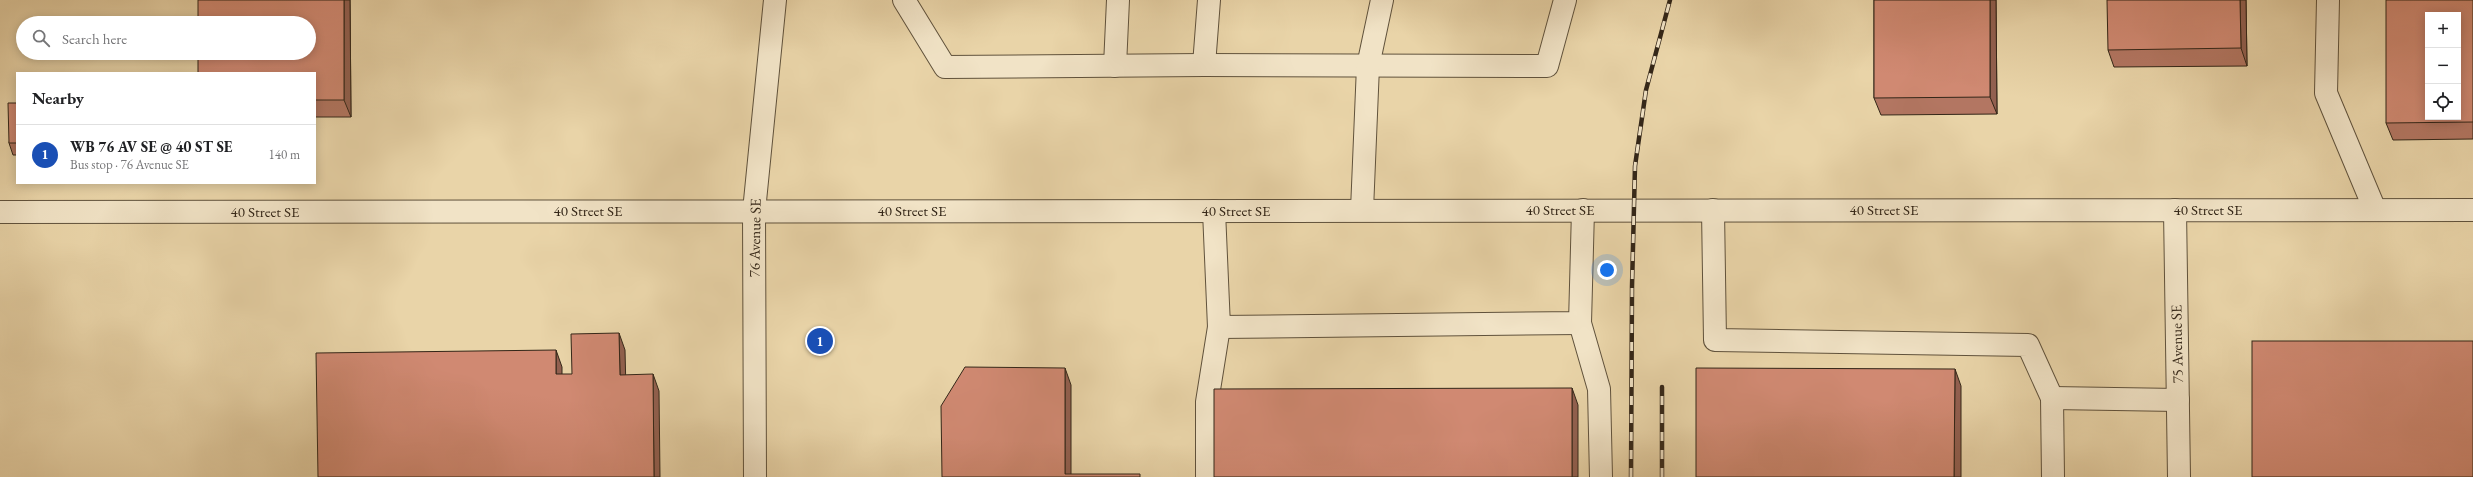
<!DOCTYPE html>
<html lang="en">
<head>
<meta charset="utf-8">
<style>
	:root { --surface:#fff; --page:#f6f6f6; --text:#202124; --muted:#757577; --line:#e0e0e0; --accent:#7c3aed }
	body { margin:0; font-family:"EB Garamond",serif; background:var(--page); color:var(--text) }
	.controls { position:absolute; right:12px; top:12px; display:grid; overflow:hidden; border-radius:0px; box-shadow:0 2px 10px #0003 }
	.controls button { width:36px; height:36px; display:grid; place-items:center; padding:0; border:0; border-bottom:1px solid var(--line); background:var(--surface); color:var(--text); font:20px sans-serif }
	.you { position:absolute; left:1607px; top:270px; width:14px; height:14px; margin:-10px; border:3px solid #fff; border-radius:50%; background:#1a73e8; box-shadow:0 0 0 6px #1a73e833 }
	.badge { display:grid; place-items:center; width:26px; height:26px; border-radius:50%; background:var(--accent); color:#fff; font-size:13px; font-weight:700 }
	.pin { position:absolute; translate:-50% -50%; border:2px solid #fff; box-shadow:0 1px 4px #0006 }
	.list { margin:0; padding:0; list-style:none }
	h2 { display:flex; justify-content:space-between; align-items:center; height:52px; margin:0; padding:0 16px; font-size:17px }
	h2 small { font-size:13px; font-weight:400; color:var(--muted) }
	.list li { display:grid; grid-template-columns:26px 1fr auto; gap:12px; align-items:center; box-sizing:border-box; height:60px; padding:0 16px; border-top:1px solid var(--line) }
	.list b { display:block; font-size:15px; white-space:nowrap }
	.list p { margin:0; font-size:13px; white-space:nowrap; color:var(--muted) }
	.list em { font-size:13px; font-style:normal; color:var(--muted) }
	.icon { flex:none; width:22px; height:22px; fill:none; stroke:currentColor; stroke-width:2; stroke-linecap:round; stroke-linejoin:round }
	.map { position:relative; flex:none; width:2473px; height:477px; overflow:hidden }
	.search { position:absolute; background:var(--surface); box-shadow:0 2px 10px #0003; left:16px; top:16px; width:300px; height:44px; display:flex; align-items:center; gap:10px; box-sizing:border-box; padding:0 14px; border-radius:22px; color:var(--muted); font-size:15px }
	.panel { position:absolute; background:var(--surface); box-shadow:0 2px 10px #0003; left:16px; top:72px; width:300px; height:112px; border-radius:0px }
	.map>svg:first-child { display:block }
</style>
</head>
<body>
<div class="map">
<svg width="2473" height="477" viewBox="0 0 2473 477">
	<rect width="100%" height="100%" fill="#e9d4a8"/>
	<filter id="stains"><feTurbulence type="fractalNoise" baseFrequency=".005" numOctaves="4"/><feColorMatrix values="0 0 0 0 .2 0 0 0 0 .09 0 0 0 0 .02 0 0 0 .5 -.17"/></filter>
	<radialGradient id="worn" r=".72"><stop offset=".6" stop-color="#630" stop-opacity="0"/><stop offset="1" stop-color="#630" stop-opacity=".3"/></radialGradient>
	<g fill="none" stroke-linecap="round" stroke-linejoin="round">
		<defs>
			<g id="minor">
				<polyline points="904,0 945,67 1204,65 1547,66 1565,0"/>
				<polyline points="2328,0 2326,93 2375,210"/>
				<polyline points="1204,65 1209,0"/>
				<polyline points="1115,66 1118,0"/>
				<polyline points="1362,210 1368,66 1382,0"/>
				<polyline points="1713,210 1715,340 2028,345 2052,398 2053,477"/>
				<polyline points="2175,210 2179,477"/>
				<polyline points="1214,211 1219,327 1580,323 1583,210"/>
				<polyline points="0,212 2473,210"/>
				<polyline points="1580,323 1599,389 1601,477"/>
				<polyline points="2052,398 2178,400"/>
				<polyline points="755,477 754,211 775,0"/>
				<polyline points="1207,477 1207,402 1219,327"/>
			</g>
		</defs>
		<use href="#minor" stroke="#60523c" stroke-width="24"/>
		<use href="#minor" stroke="#f1e3c6" stroke-width="22"/>
		<defs>
			<g id="rail">
				<polyline points="1631,477 1632,287 1635,166 1646,90 1670,0"/>
				<polyline points="1662,477 1662,387"/>
			</g>
		</defs>
		<use href="#rail" stroke="#332618" stroke-width="4.5"/>
		<use href="#rail" stroke="#f1e3c6" stroke-width="3" stroke-dasharray="9" stroke-linecap="butt"/>
	</g>
	<g fill="#b37662" stroke="#332618">
		<polygon points="198,0 350,0 351,117 315,117 315,73"/>
		<polygon points="1874,0 1996,0 1997,114 1881,115 1874,98"/>
		<polygon points="2246,0 2247,66 2114,67 2108,50"/>
		<polygon points="2473,0 2473,139 2393,140 2386,123"/>
		<polygon points="17,103 17,155 13,155 9,143"/>
	</g>
	<g fill="#926050" stroke="#332618">
		<polygon points="344,0 350,0 351,117 344,100"/>
		<polygon points="1990,0 1996,0 1997,114 1990,97"/>
		<polygon points="2240,0 2246,0 2247,66 2241,48"/>
		<polygon points="619,333 625,350 626,392 620,375"/>
		<polygon points="556,350 562,367 562,391 556,374"/>
		<polygon points="1065,368 1071,385 1071,477 1065,474"/>
		<polygon points="1955,369 1961,386 1961,477 1954,477"/>
		<polygon points="653,374 659,391 660,477 654,477"/>
		<polygon points="1572,388 1578,405 1578,477 1572,477"/>
	</g>
	<g fill="#d08972" stroke="#332618" fill-rule="evenodd">
		<polygon points="198,0 344,0 344,100 315,100 315,73 198,73 198,53 309,53 309,23 198,23"/>
		<polygon points="1874,0 1990,0 1990,97 1874,98"/>
		<polygon points="2107,0 2240,0 2241,48 2108,50"/>
		<path d="M2386 0H2473V122L2386 123ZM2428 15H2458V117H2428Z"/>
		<polygon points="8,103 17,103 17,143 9,143"/>
		<polygon points="619,333 620,375 653,374 654,477 318,477 316,353 556,350 556,374 572,374 571,334"/>
		<rect x="2252" y="341" width="221" height="136"/>
		<polygon points="965,367 1065,368 1065,474 1140,474 1140,477 942,477 941,406"/>
		<polygon points="1696,368 1955,369 1954,477 1696,477"/>
		<polygon points="1572,388 1572,477 1214,477 1214,389"/>
	</g>
	<g text-anchor="middle" stroke-width="3" stroke-linejoin="round" paint-order="stroke">
		<g font-size="15" fill="#332618" stroke="#f1e3c6">
			<text x="1560" y="215">40 Street SE</text>
			<text x="1884" y="215">40 Street SE</text>
			<text x="2208" y="215">40 Street SE</text>
			<text x="588" y="216">40 Street SE</text>
			<text x="912" y="216">40 Street SE</text>
			<text x="1236" y="216">40 Street SE</text>
			<text x="265" y="217">40 Street SE</text>
			<text transform="translate(755 238) rotate(-89)" y="5">76 Avenue SE</text>
			<text transform="translate(2177 344) rotate(-91)" y="5">75 Avenue SE</text>
		</g>
	</g>
	<rect width="100%" height="100%" filter="url(#stains)"/>
	<rect width="100%" height="100%" fill="url(#worn)"/>
</svg>
<div class="controls">
<button>+</button>
<button>−</button>
<button><svg class="icon" aria-label="locate" viewBox="0 0 24 24"><circle cx="12" cy="12" r="6"/><path d="M12 2v4M12 18v4M2 12h4M18 12h4"/></svg></button>
</div>
<div class="you"></div>
<div class="pin badge" style="left:820px;top:341px;background:#1a4fb4">1</div>
<div class="search"><svg class="icon" aria-label="search" viewBox="0 0 24 24"><circle cx="10" cy="10" r="6"/><path d="M15 15l6 6"/></svg>Search here</div>
<section class="panel">
<h2>Nearby<small></small></h2>
<ul class="list">
<li><span class="badge" style="background:#1a4fb4">1</span><div><b>WB 76 AV SE @ 40 ST SE</b><p>Bus stop · 76 Avenue SE</p></div><em>140 m</em></li>
</ul>
</section>
</div>
</body>
</html>
